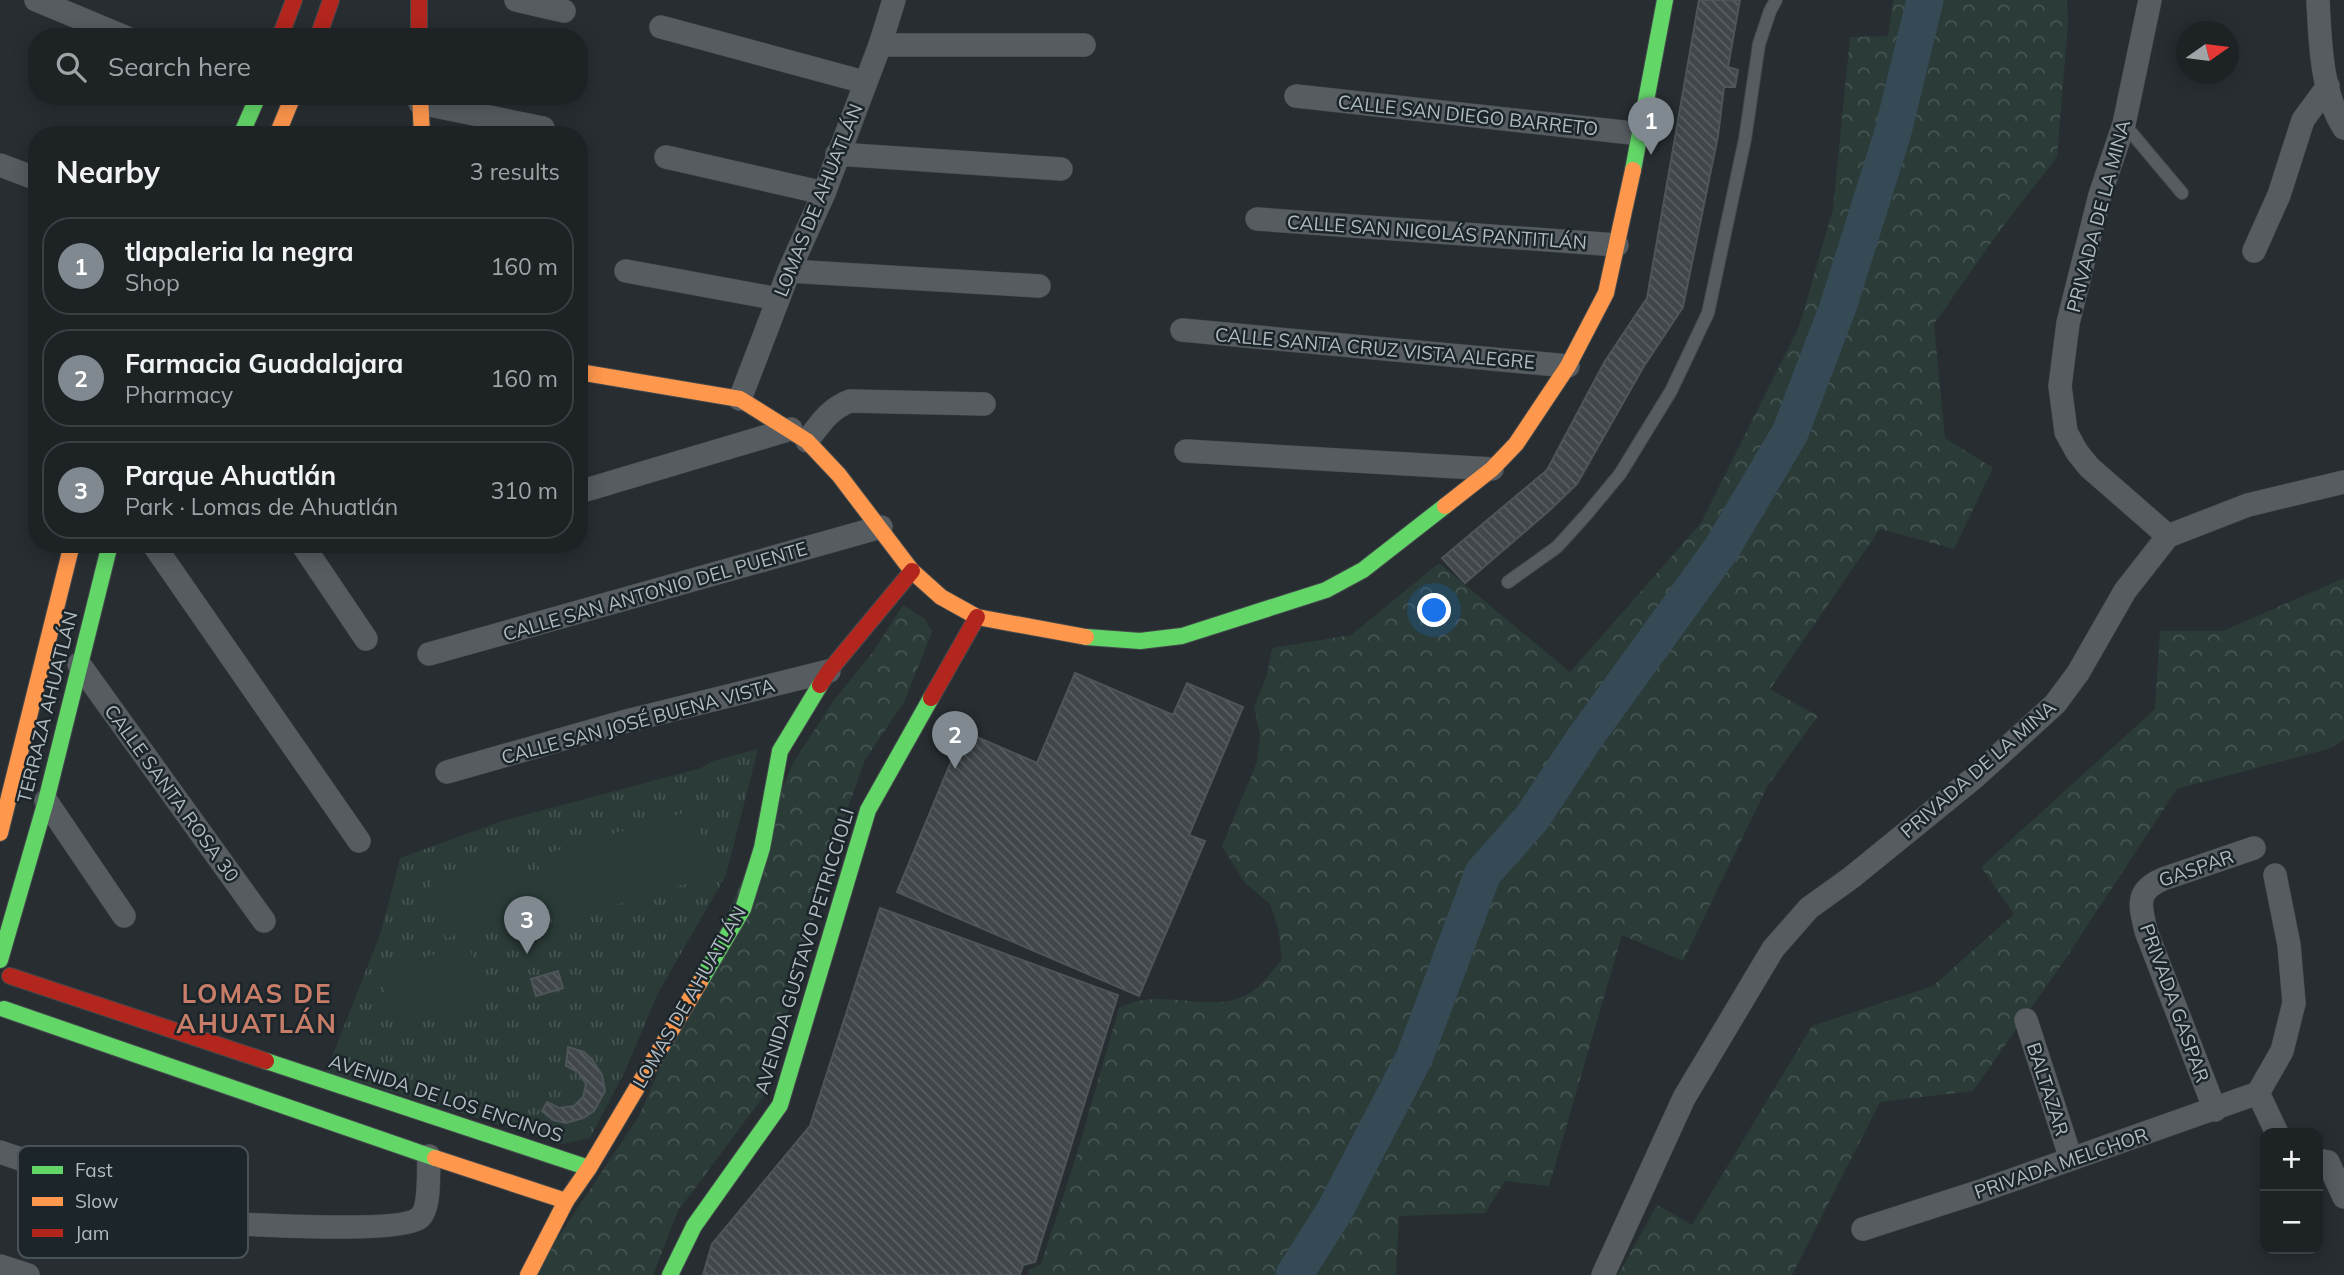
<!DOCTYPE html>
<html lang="en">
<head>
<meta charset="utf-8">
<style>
	:root { --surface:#1d2225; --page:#2a2f32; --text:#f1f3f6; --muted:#a0a4a7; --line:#3b3f42; --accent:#80898f }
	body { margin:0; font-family:Mulish,sans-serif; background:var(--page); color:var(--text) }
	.controls { position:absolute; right:21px; bottom:21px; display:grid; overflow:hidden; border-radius:14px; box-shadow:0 4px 18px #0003 }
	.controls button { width:63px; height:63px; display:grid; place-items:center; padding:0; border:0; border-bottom:2px solid var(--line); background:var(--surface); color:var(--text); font:35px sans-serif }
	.compass { position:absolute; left:2176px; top:21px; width:63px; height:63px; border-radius:50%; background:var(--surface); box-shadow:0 4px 18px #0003; rotate:76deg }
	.you { position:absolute; left:1435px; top:611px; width:24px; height:24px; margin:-18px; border:5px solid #fff; border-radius:50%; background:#1a73e8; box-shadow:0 0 0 10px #1a73e833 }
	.badge { display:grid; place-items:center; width:46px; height:46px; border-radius:50%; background:var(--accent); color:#fff; font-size:23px; font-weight:700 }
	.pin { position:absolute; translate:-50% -58px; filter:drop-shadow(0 2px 4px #0008) }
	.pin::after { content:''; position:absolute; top:37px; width:24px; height:21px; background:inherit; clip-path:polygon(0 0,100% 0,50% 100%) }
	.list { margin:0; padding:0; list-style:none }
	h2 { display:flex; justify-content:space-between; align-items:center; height:91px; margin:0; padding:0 28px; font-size:30px }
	h2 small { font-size:23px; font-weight:400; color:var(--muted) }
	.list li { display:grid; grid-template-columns:46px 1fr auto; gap:21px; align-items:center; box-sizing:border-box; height:98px; margin:0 14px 14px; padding:0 14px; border:2px solid var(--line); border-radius:28px }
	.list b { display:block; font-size:26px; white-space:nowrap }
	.list p { margin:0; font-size:23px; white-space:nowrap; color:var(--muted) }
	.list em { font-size:23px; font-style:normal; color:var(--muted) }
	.icon { flex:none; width:38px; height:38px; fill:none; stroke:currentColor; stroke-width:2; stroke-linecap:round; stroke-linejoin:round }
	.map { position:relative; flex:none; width:2344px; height:1275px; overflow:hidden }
	.search { position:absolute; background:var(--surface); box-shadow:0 4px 18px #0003; left:28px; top:28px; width:560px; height:77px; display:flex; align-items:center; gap:18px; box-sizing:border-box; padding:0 24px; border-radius:28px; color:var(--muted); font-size:26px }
	.panel { position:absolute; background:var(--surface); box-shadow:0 4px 18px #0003; left:28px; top:126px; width:560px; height:427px; border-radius:28px }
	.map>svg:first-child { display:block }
</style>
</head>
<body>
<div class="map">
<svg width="2344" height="1275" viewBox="0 0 2344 1275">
	<defs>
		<pattern id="grass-tufts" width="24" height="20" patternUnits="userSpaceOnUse" patternTransform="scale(1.75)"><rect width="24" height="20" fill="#2a3b38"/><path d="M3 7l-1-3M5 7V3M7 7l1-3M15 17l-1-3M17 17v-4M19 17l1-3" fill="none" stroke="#465553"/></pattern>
		<pattern id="forest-crowns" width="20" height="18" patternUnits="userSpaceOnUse" patternTransform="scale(1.75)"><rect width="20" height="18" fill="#2a3b38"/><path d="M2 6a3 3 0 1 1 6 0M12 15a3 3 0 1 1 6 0" fill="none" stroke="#465553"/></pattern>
		<pattern id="building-back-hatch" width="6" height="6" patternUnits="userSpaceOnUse" patternTransform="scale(1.75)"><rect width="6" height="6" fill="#404649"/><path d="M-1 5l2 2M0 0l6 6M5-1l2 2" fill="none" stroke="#595f62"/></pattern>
	</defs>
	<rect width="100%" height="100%" fill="#272d31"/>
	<polygon fill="url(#grass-tufts)" points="758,749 726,875 658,993 626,1069 590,1138 561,1144 326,1072 381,932 400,858 502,821 701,768 713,761"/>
	<g fill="url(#forest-crowns)">
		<path d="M1893 0H2067L2068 24 2057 157 2001 229 1934 324 1945 438 1993 468 1954 549 1880 529 1770 689 1818 716 1768 785 1683 961 1622 935 1549 1186 1505 1181 1485 1213 1399 1216 1396 1275H1028L1029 1270 1041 1264 1076 1157 1119 1008C1164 985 1208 1016 1248 994 1262 986 1272 971 1282 959L1278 928 1270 904 1245 883 1222 846 1257 762 1260 734 1254 707 1267 675 1272 648 1351 635 1439 563 1570 672 1701 523 1799 327 1833 209 1850 37 1888 36Z"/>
		<polygon points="2344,578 2344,740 2328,749 2177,789 2064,961 1973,1091 1880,1102 1792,1275 1618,1275 1657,1205 1692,1225 1812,1026 1933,986 2014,914 1981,867 2155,709 2160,631 2223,631"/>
		<polygon points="903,605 925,619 932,632 904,702 865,760 828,864 766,1093 678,1211 653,1275 533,1275 639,1116 793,763 834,700 873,652"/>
	</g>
	<g fill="#2a3b38">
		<polygon points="693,810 712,876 555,923 536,857"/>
		<polygon points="519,854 537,910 446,938 429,882"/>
		<polygon points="468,944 486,1000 395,1028 378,972"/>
	</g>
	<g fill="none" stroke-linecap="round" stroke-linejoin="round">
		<polyline stroke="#364a56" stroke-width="37" points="1294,1275 1334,1212 1414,1058 1483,873 1532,818 1584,739 1722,548 1790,433 1838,307 1893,132 1925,0"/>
	</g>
	<g fill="url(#building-back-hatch)" stroke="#4e5559" stroke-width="2">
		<polygon points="1699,0 1740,0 1728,67 1738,70 1735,87 1724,87 1718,136 1683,307 1644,366 1577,484 1550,510 1465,583 1442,558 1547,470 1605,361 1647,298"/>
		<polygon points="1075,673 1173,715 1187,683 1243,707 1189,835 1205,841 1139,996 897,892 955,752 936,744 945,723 1037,763"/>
		<polygon points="880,908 1118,995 1035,1262 1023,1265 1020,1275 703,1275 712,1244 810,1126"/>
		<polygon points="558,971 563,988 536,996 531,979"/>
		<polygon points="568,1047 584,1052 593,1061 602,1075 605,1091 594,1111 583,1118 566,1123 553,1120 542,1111 547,1102 559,1108 574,1106 583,1097 586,1084 578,1072 566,1066"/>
	</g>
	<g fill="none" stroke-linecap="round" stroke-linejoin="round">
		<defs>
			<g id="lane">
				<polyline points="2124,124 2182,193"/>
				<polyline points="1508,582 1557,547 1586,515 1620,474 1671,391 1708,313 1745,139 1759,44 1770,11 1776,0"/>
			</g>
			<g id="street">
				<polyline points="36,0 125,37"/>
				<polyline points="516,0 564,11"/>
				<polyline points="2150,0 2124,124 2100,195 2068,323 2060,386 2066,432 2077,452 2089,467 2168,536"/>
				<path d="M2318 0C2320 41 2321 92 2344 128"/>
				<polyline points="661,27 864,82"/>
				<polyline points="880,45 1084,45"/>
				<polyline points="1296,96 1641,134"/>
				<polyline points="420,103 543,128"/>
				<polyline points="837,154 1061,169"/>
				<polyline points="666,157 824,193"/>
				<polyline points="0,165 37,179"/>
				<polyline points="1257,219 1617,245"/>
				<polyline points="2254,251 2279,195 2303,120 2328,86"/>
				<polyline points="626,271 778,299"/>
				<polyline points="789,271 1039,286"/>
				<polyline points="1182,330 1568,366"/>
				<polyline points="740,399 789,271 824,193 880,45 894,0"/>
				<path d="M807 441C820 424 829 409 850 401L984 404"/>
				<polyline points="1186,451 1492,469"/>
				<polyline points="579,492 791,429"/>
				<polyline points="153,544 359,841"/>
				<polyline points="302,544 366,639"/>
				<polyline points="429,654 881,527"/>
				<polyline points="79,664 264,921"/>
				<polyline points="447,772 619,723 829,671"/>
				<polyline points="46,801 124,916"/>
				<polyline points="2026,1020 2071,1159"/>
				<polyline points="2258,1093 2282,1051 2294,1003 2289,945 2275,875"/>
				<polyline points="2258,1093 2277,1133"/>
				<path d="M2215 1110 2146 931C2140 905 2135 891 2163 879L2254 848"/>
				<polyline points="0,1152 168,1209"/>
				<polyline points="2318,1160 2328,1162 2344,1197"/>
				<path d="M238 1224C268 1225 401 1233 419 1218 431 1209 428 1170 429 1156"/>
				<polyline points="1863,1229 1978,1192 2258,1093"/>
				<polyline points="0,1266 28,1275"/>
				<polyline points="1603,1275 1684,1098 1773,949 1809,908 1852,877 1975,777 2055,704 2078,673 2125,591 2168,536 2248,505 2344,482"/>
			</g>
			<g id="fast">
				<polyline points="241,135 258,96"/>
				<polyline points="1633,170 1665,0"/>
				<polyline points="1086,637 1140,641 1182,636 1326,590 1363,570 1445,506"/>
				<polyline points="0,960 46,801 110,544"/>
				<polyline points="700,982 743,909 762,848 780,751 820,685"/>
				<polyline points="4,1009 435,1158"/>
				<polyline points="266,1061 589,1168"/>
				<polyline points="670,1275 694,1226 780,1105 868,810 931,698"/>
			</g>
			<g id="slow">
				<polyline points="420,96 422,135"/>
				<polyline points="277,135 293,96"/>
				<polyline points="579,372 740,399 807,441 839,475 912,571 941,597 977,617 1086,637"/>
				<polyline points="1445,506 1492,469 1516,444 1568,366 1606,293 1633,170"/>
				<polyline points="0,833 72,544"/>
				<polyline points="435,1158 566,1201"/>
				<polyline points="528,1275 566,1201 589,1168 700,982"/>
			</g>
			<g id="jam">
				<polyline points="419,0 419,37"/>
				<polyline points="280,37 294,0"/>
				<polyline points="318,37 331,0"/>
				<polyline points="820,685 829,671 912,571"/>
				<polyline points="931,698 977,617"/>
				<polyline points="10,976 266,1061"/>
			</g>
		</defs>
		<use href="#lane" stroke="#44494c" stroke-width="14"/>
		<use href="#street" stroke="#44494c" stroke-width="24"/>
		<use href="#fast" stroke="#44494c" stroke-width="18"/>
		<use href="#slow" stroke="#44494c" stroke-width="18"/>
		<use href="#jam" stroke="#44494c" stroke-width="18"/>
		<use href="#lane" stroke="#565c60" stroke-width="12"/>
		<use href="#street" stroke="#565c60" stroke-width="23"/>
		<use href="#fast" stroke="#63d668" stroke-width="16"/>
		<use href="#slow" stroke="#ff974d" stroke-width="16"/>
		<use href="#jam" stroke="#b3261e" stroke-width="16"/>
	</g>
	<g text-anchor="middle" stroke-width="5" stroke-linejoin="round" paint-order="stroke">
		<g font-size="19" fill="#b0bbc2" stroke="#1b252a">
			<text transform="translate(1468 115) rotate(6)" y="7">CALLE SAN DIEGO BARRETO</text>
			<text transform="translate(818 200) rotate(-68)" y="7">LOMAS DE AHUATLÁN</text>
			<text transform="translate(2098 216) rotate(-75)" y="7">PRIVADA DE LA MINA</text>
			<text transform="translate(1437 232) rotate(4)" y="7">CALLE SAN NICOLÁS PANTITLÁN</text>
			<text transform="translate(1375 348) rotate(5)" y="7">CALLE SANTA CRUZ VISTA ALEGRE</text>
			<text transform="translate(655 591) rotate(-16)" y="7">CALLE SAN ANTONIO DEL PUENTE</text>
			<text transform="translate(47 707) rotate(-76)" y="7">TERRAZA AHUATLÁN</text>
			<text transform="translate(638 721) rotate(-15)" y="7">CALLE SAN JOSÉ BUENA VISTA</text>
			<text transform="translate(1978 769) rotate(-41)" y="7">PRIVADA DE LA MINA</text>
			<text transform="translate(172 793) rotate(54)" y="7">CALLE SANTA ROSA 30</text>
			<text transform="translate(2196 868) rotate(-19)" y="7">GASPAR</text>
			<text transform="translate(804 951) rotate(-73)" y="7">AVENIDA GUSTAVO PETRICCIOLI</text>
			<text transform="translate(689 997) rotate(-60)" y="7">LOMAS DE AHUATLÁN</text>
			<text transform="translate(2175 1003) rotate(70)" y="7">PRIVADA GASPAR</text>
			<text transform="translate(2048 1089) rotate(72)" y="7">BALTAZAR</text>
			<text transform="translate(446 1098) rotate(18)" y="7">AVENIDA DE LOS ENCINOS</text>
			<text transform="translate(2061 1163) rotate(-19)" y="7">PRIVADA MELCHOR</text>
		</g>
		<g font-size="26" font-weight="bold" letter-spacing="2" fill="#c77d67" stroke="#1b252a">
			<text x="257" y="1003">LOMAS DE<tspan x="257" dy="30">AHUATLÁN</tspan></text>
		</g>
	</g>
	<rect x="18" y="1146" width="230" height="112" rx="10" fill="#1b252a" stroke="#485258" stroke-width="2"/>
	<rect x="32" y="1166" width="31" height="8" fill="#63d668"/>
	<rect x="32" y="1197" width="31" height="9" fill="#ff974d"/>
	<rect x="32" y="1229" width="31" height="8" fill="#b3261e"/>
	<g font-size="19" fill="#b0bbc2">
		<text x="75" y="1177">Fast</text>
		<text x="75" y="1208">Slow</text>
		<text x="75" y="1240">Jam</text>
	</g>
</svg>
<div class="controls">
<button>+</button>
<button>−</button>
</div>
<svg class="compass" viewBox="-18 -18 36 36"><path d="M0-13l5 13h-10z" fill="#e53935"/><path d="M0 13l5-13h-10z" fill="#a0a4a7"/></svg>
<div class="you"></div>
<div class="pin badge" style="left:1651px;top:155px">1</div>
<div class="pin badge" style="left:955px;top:769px">2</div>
<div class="pin badge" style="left:527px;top:954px">3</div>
<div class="search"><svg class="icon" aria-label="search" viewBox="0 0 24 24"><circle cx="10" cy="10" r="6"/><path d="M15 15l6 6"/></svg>Search here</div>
<section class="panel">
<h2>Nearby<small>3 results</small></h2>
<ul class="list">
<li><span class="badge">1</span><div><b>tlapaleria la negra</b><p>Shop</p></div><em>160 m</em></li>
<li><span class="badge">2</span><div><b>Farmacia Guadalajara</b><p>Pharmacy</p></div><em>160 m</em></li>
<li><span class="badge">3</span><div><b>Parque Ahuatlán</b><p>Park · Lomas de Ahuatlán</p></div><em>310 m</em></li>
</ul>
</section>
</div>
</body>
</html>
